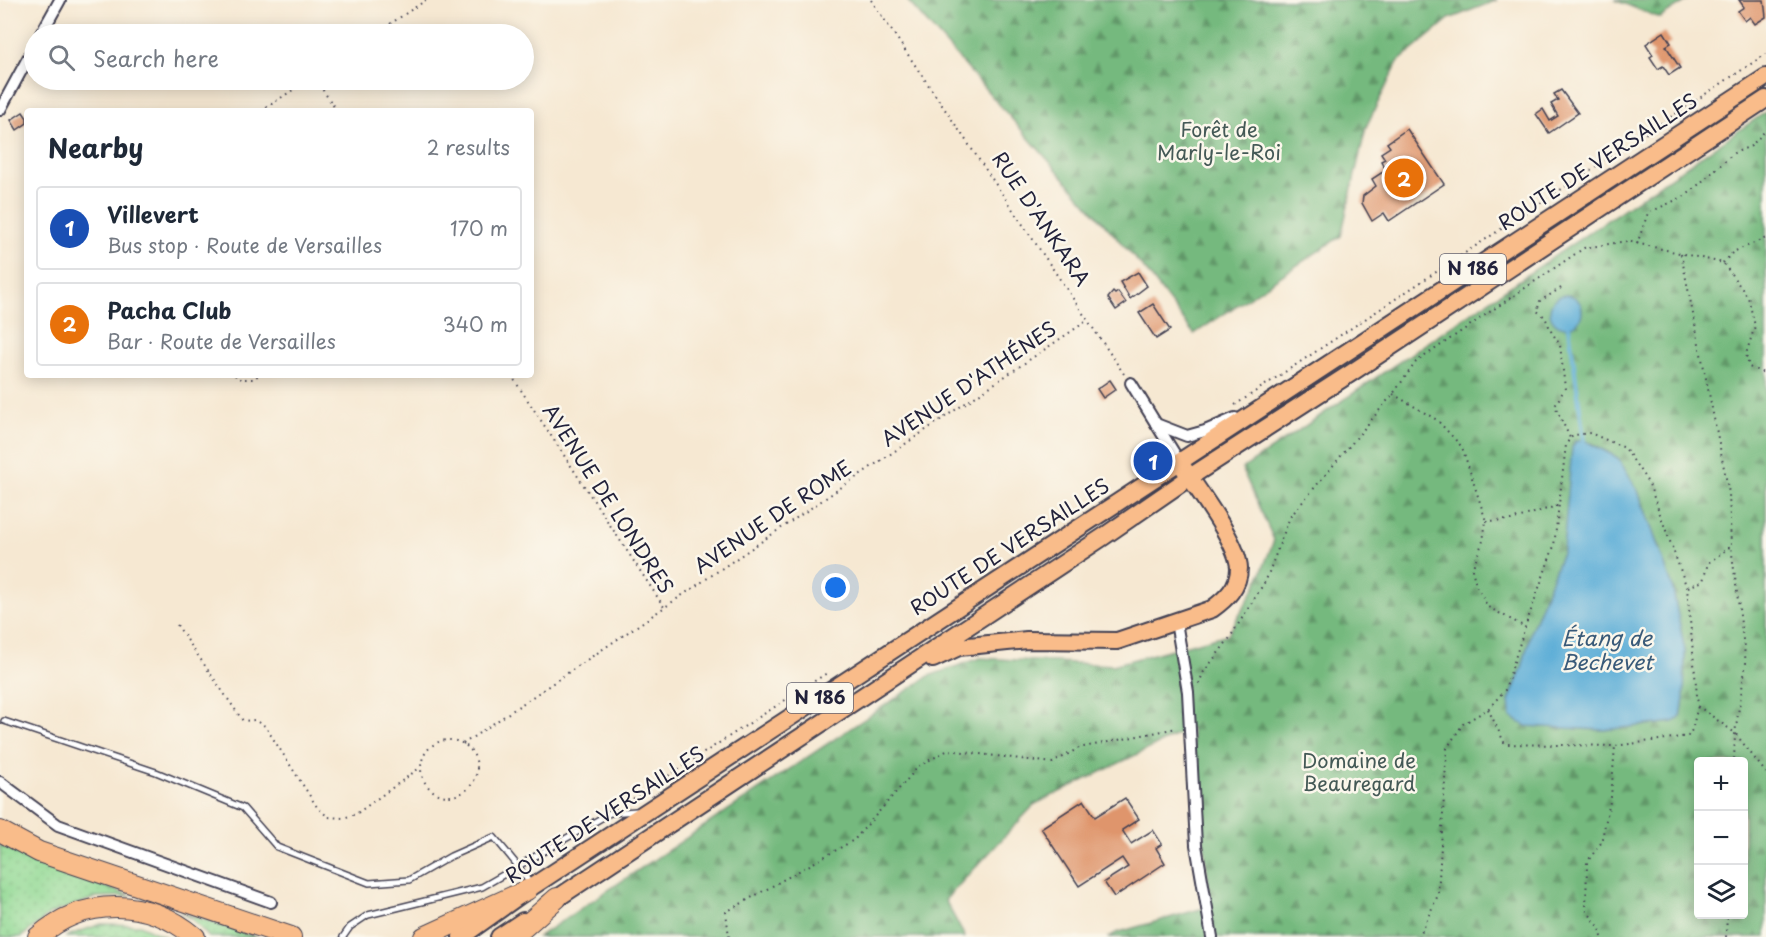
<!DOCTYPE html>
<html lang="en">
<head>
<meta charset="utf-8">
<style>
	:root { --surface:#fff; --page:#f6f6f7; --text:#1f2937; --muted:#747a83; --line:#e0e1e3; --accent:#0b8043 }
	body { margin:0; font-family:"Playpen Sans",sans-serif; background:var(--page); color:var(--text) }
	.controls { position:absolute; right:18px; bottom:18px; display:grid; overflow:hidden; border-radius:6px; box-shadow:0 3px 15px #0003 }
	.controls button { width:54px; height:54px; display:grid; place-items:center; padding:0; border:0; border-bottom:2px solid var(--line); background:var(--surface); color:var(--text); font:30px sans-serif }
	.you { position:absolute; left:836px; top:588px; width:21px; height:21px; margin:-15px; border:4px solid #fff; border-radius:50%; background:#1a73e8; box-shadow:0 0 0 9px #1a73e833 }
	.badge { display:grid; place-items:center; width:39px; height:39px; border-radius:50%; background:var(--accent); color:#fff; font-size:20px; font-weight:700 }
	.pin { position:absolute; translate:-50% -50%; border:3px solid #fff; box-shadow:0 2px 6px #0006 }
	.list { margin:0; padding:0; list-style:none }
	h2 { display:flex; justify-content:space-between; align-items:center; height:78px; margin:0; padding:0 24px; font-size:26px }
	h2 small { font-size:20px; font-weight:400; color:var(--muted) }
	.list li { display:grid; grid-template-columns:39px 1fr auto; gap:18px; align-items:center; box-sizing:border-box; height:84px; margin:0 12px 12px; padding:0 12px; border:2px solid var(--line); border-radius:6px }
	.list b { display:block; font-size:22px; white-space:nowrap }
	.list p { margin:0; font-size:20px; white-space:nowrap; color:var(--muted) }
	.list em { font-size:20px; font-style:normal; color:var(--muted) }
	.icon { flex:none; width:33px; height:33px; fill:none; stroke:currentColor; stroke-width:2; stroke-linecap:round; stroke-linejoin:round }
	.map { position:relative; flex:none; width:1766px; height:937px; overflow:hidden }
	.search { position:absolute; background:var(--surface); box-shadow:0 3px 15px #0003; left:24px; top:24px; width:510px; height:66px; display:flex; align-items:center; gap:15px; box-sizing:border-box; padding:0 21px; border-radius:33px; color:var(--muted); font-size:22px }
	.panel { position:absolute; background:var(--surface); box-shadow:0 3px 15px #0003; left:24px; top:108px; width:510px; height:270px; border-radius:6px }
	.map>svg:first-child { display:block }
</style>
</head>
<body>
<div class="map">
<svg width="1766" height="937" viewBox="0 0 1766 937">
	<defs>
		<pattern id="grass-dots" width="8" height="8" patternUnits="userSpaceOnUse" patternTransform="scale(1.5)"><rect width="8" height="8" fill="#92d994"/><path d="M2 2h.1M6 6h.1" fill="none" stroke="#7eba80" stroke-width="1.8" stroke-linecap="round"/></pattern>
		<pattern id="forest-firs" width="22" height="20" patternUnits="userSpaceOnUse" patternTransform="scale(1.5)"><rect width="22" height="20" fill="#75b97e"/><path d="M5 1l3.5 6h-7zM16 11l3.5 6h-7z" fill="#609668"/></pattern>
	</defs>
	<rect width="100%" height="100%" fill="#fbf7ec"/>
	<filter id="ink" filterUnits="userSpaceOnUse"><feTurbulence type="fractalNoise" baseFrequency=".0167" numOctaves="2"/><feDisplacementMap in="SourceGraphic" scale="12" xChannelSelector="R" yChannelSelector="G"/><feConvolveMatrix kernelMatrix="1 2 1 2 8 2 1 2 1" color-interpolation-filters="sRGB"/></filter>
	<filter id="wash" filterUnits="userSpaceOnUse"><feTurbulence type="fractalNoise" baseFrequency=".008" numOctaves="4" result="noise"/><feDisplacementMap in="SourceGraphic" scale="24" xChannelSelector="R" yChannelSelector="G"/><feGaussianBlur stdDeviation="1.35" result="paint"/><feColorMatrix in="noise" values="0 0 0 0 0 0 0 0 0 0 0 0 0 0 0 0 0 1.4 0 .05"/><feComposite in="paint" operator="in"/></filter>
	<g filter="url(#wash)">
		<rect width="100%" height="100%" fill="#f6e8d2"/>
		<g fill="url(#grass-dots)" stroke="#5a7e68" stroke-width="1.5">
			<polygon points="0,845 34,861 131,896 97,897 50,914 21,937 0,937"/>
			<polygon points="180,912 257,937 209,937 192,919"/>
			<polygon points="101,924 140,925 165,937 65,937"/>
		</g>
		<g fill="url(#forest-firs)" stroke="#4c6e5c" stroke-width="1.5" fill-rule="evenodd">
			<polygon points="907,0 1497,0 1449,19 1398,62 1366,127 1341,236 1194,334 1147,272"/>
			<polygon points="1615,0 1688,0 1660,18"/>
			<path d="M1766 112V937H1109L1116 933 1211 906 1191 728 1035 804 945 900 965 937H538L929 676 980 658 1113 665 1228 634 1256 586 1274 540 1242 469ZM1592 443 1618 458 1638 491 1672 585 1685 651 1684 699 1681 717 1674 722 1604 730 1526 726 1509 701 1522 668 1531 631 1563 550ZM1698 762H1744V914H1698Z"/>
		</g>
		<g fill="#5cadd7" stroke="#3f6889" stroke-width="1.5">
			<circle cx="1566" cy="311" r="16"/>
			<polygon points="1584,440 1618,458 1638,491 1672,585 1685,651 1684,699 1681,717 1674,722 1604,730 1526,726 1511,717 1509,701 1522,668 1531,631 1563,550 1572,448 1575,442"/>
		</g>
		<g fill="none" stroke-linecap="round" stroke-linejoin="round">
			<polyline stroke="#5cadd7" stroke-width="4" points="1569,327 1584,440"/>
		</g>
		<g id="blocks">
			<g fill="#df956c">
				<polygon points="1739,0 1764,0 1766,17 1755,24 1750,17 1745,21 1738,11 1744,7"/>
				<polygon points="1664,32 1671,43 1666,46 1680,68 1669,75 1663,66 1658,69 1650,57 1653,55 1646,44"/>
				<polygon points="1561,90 1578,113 1549,133 1536,114 1543,109 1550,121 1558,116 1551,104 1558,100 1554,94"/>
				<polygon points="23,112 27,118 27,123 17,130 11,120"/>
				<polygon points="1407,129 1444,184 1389,221 1384,213 1372,221 1362,203 1363,196 1376,186 1372,179 1386,170 1381,161 1385,159 1381,153 1390,147 1387,143"/>
				<polygon points="1138,272 1147,286 1130,299 1120,282"/>
				<polygon points="1113,292 1115,294 1118,292 1126,303 1116,310 1108,298"/>
				<polygon points="1153,304 1170,330 1156,339 1139,313"/>
				<polygon points="1110,380 1116,389 1103,398 1097,389"/>
				<polygon points="1125,798 1139,819 1122,830 1131,844 1153,830 1162,844 1156,848 1165,863 1114,897 1104,882 1128,867 1122,858 1079,886 1041,828 1084,800 1095,817"/>
			</g>
		</g>
	</g>
	<g filter="url(#ink)">
		<use href="#blocks" fill-opacity="0" stroke="#424052" stroke-width="1.5"/>
		<g fill="none" stroke-linecap="round" stroke-linejoin="round">
			<defs>
				<g id="service">
					<polyline points="4,721 156,772 243,808 277,847 369,883 409,880 451,856 494,837 518,866 531,885"/>
					<polyline points="343,937 350,927 368,915 482,887 610,813 636,811"/>
				</g>
				<g id="minor">
					<polyline points="41,34 60,0"/>
					<polyline points="0,110 34,47"/>
					<polyline points="1131,383 1179,461"/>
					<polyline points="1156,424 1187,436 1205,431 1235,418"/>
					<polyline points="1176,622 1188,692 1196,845 1212,937"/>
					<polyline points="0,782 58,825 271,902"/>
				</g>
				<g id="primary">
					<path d="M933 659 959 647 1027 640 1117 641 1212 609C1226 599 1239 587 1239 568 1238 542 1198 491 1183 467"/>
					<polyline points="547,905 1103,537 1190,477 1351,373 1766,99"/>
					<polyline points="461,937 527,890 1766,77"/>
					<polyline points="499,937 523,921"/>
				</g>
				<g id="motorway">
					<polyline points="0,831 39,852 291,937"/>
					<path d="M38 937C84 896 149 898 195 937"/>
					<polyline points="424,937 527,890"/>
					<polyline points="513,937 557,898"/>
				</g>
			</defs>
			<use href="#service" stroke="#424052" stroke-width="8"/>
			<use href="#minor" stroke="#424052" stroke-width="14"/>
			<use href="#primary" stroke="#424052" stroke-width="20"/>
			<use href="#motorway" stroke="#424052" stroke-width="22"/>
			<g stroke="#424052" stroke-width="2" stroke-dasharray="1.5 4.5" stroke-linecap="butt">
				<polyline points="871,0 1124,374"/>
				<polyline points="375,34 426,0"/>
				<polyline points="316,80 337,111"/>
				<polyline points="261,111 308,80"/>
				<polyline points="1637,244 1648,213 1687,195 1734,153 1751,146 1766,130"/>
				<polyline points="1681,254 1729,493 1731,546 1746,663 1735,733 1734,762"/>
				<polyline points="1723,263 1733,252 1766,238"/>
				<polyline points="1561,288 1540,301 1537,311 1545,317 1551,331 1560,345 1565,388 1555,406 1570,438"/>
				<polyline points="235,375 238,379 253,379 259,375"/>
				<polyline points="511,375 664,607"/>
				<polyline points="1393,394 1437,420 1462,447 1486,521 1483,541 1472,569 1476,586 1488,607 1525,627"/>
				<polyline points="1235,405 1766,54"/>
				<polyline points="1486,521 1511,520 1560,505"/>
				<polyline points="1688,587 1703,581 1708,563 1731,546"/>
				<polyline points="177,625 243,721 254,720 265,726 317,807 328,817 343,818 356,814 421,767"/>
				<polyline points="1199,684 1203,673 1229,639 1266,580 1290,517 1393,394 1416,362 1584,248 1627,241 1723,263 1748,297 1755,326 1746,354 1749,367 1766,374"/>
				<polyline points="1488,709 1505,744 1615,746 1688,736 1692,730 1698,706"/>
				<circle cx="449" cy="768" r="28"/>
				<polyline points="463,744 1088,320"/>
				<polyline points="628,802 827,673"/>
				<polyline points="729,937 726,912 854,840 919,766 948,750 1053,763 1079,748 1177,728"/>
				<polyline points="1419,937 1438,895 1447,748 1463,724 1488,709 1505,690 1525,627 1554,546 1566,445 1570,438 1575,435 1590,433 1625,448 1649,484 1687,588 1698,706 1735,733 1766,773"/>
				<polyline points="1602,937 1600,928 1586,910 1587,862 1601,843 1611,797 1615,746"/>
				<polyline points="1726,937 1727,914"/>
			</g>
			<use href="#service" stroke="#fff" stroke-width="5"/>
			<use href="#minor" stroke="#fff" stroke-width="10"/>
			<use href="#primary" stroke="#f9bc8a" stroke-width="16"/>
			<use href="#motorway" stroke="#f9bc8a" stroke-width="20"/>
		</g>
	</g>
	<g text-anchor="middle" stroke-width="5" stroke-linejoin="round" paint-order="stroke">
		<g fill="#fbf7ec" stroke="#636270" stroke-width="1.5">
			<rect x="1440" y="254" width="66" height="30" rx="4.5"/>
			<rect x="787" y="683" width="66" height="30" rx="4.5"/>
		</g>
		<g font-size="18" font-weight="bold" fill="#22223b">
			<text x="1473" y="275">N 186</text>
			<text x="820" y="704">N 186</text>
		</g>
		<g font-size="20" fill="#445956" stroke="#fbf7ec">
			<text x="1219" y="137">Forêt de<tspan x="1219" dy="23">Marly-le-Roi</tspan></text>
			<text x="1359" y="768">Domaine de<tspan x="1359" dy="23">Beauregard</tspan></text>
		</g>
		<g font-size="20" fill="#22223b" stroke="#fbf7ec">
			<text transform="translate(1598 162) rotate(-33)" y="7">ROUTE DE VERSAILLES</text>
			<text transform="translate(1041 219) rotate(56)" y="7">RUE D'ANKARA</text>
			<text transform="translate(969 384) rotate(-34)" y="7">AVENUE D'ATHÉNES</text>
			<text transform="translate(608 499) rotate(57)" y="7">AVENUE DE LONDRES</text>
			<text transform="translate(773 517) rotate(-34)" y="7">AVENUE DE ROME</text>
			<text transform="translate(1010 547) rotate(-33)" y="7">ROUTE DE VERSAILLES</text>
			<text transform="translate(605 815) rotate(-33)" y="7">ROUTE DE VERSAILLES</text>
		</g>
		<g font-size="21" font-style="italic" fill="#395a79" stroke="#fbf7ec">
			<text x="1607" y="646">Étang de<tspan x="1607" dy="24">Bechevet</tspan></text>
		</g>
	</g>
</svg>
<div class="controls">
<button>+</button>
<button>−</button>
<button><svg class="icon" aria-label="layers" viewBox="0 0 24 24"><path d="M12 4l9 5-9 5-9-5zM3 14l9 5 9-5"/></svg></button>
</div>
<div class="you"></div>
<div class="pin badge" style="left:1153px;top:461px;background:#1a4fb4">1</div>
<div class="pin badge" style="left:1404px;top:178px;background:#e8710a">2</div>
<div class="search"><svg class="icon" aria-label="search" viewBox="0 0 24 24"><circle cx="10" cy="10" r="6"/><path d="M15 15l6 6"/></svg>Search here</div>
<section class="panel">
<h2>Nearby<small>2 results</small></h2>
<ul class="list">
<li><span class="badge" style="background:#1a4fb4">1</span><div><b>Villevert</b><p>Bus stop · Route de Versailles</p></div><em>170 m</em></li>
<li><span class="badge" style="background:#e8710a">2</span><div><b>Pacha Club</b><p>Bar · Route de Versailles</p></div><em>340 m</em></li>
</ul>
</section>
</div>
</body>
</html>
